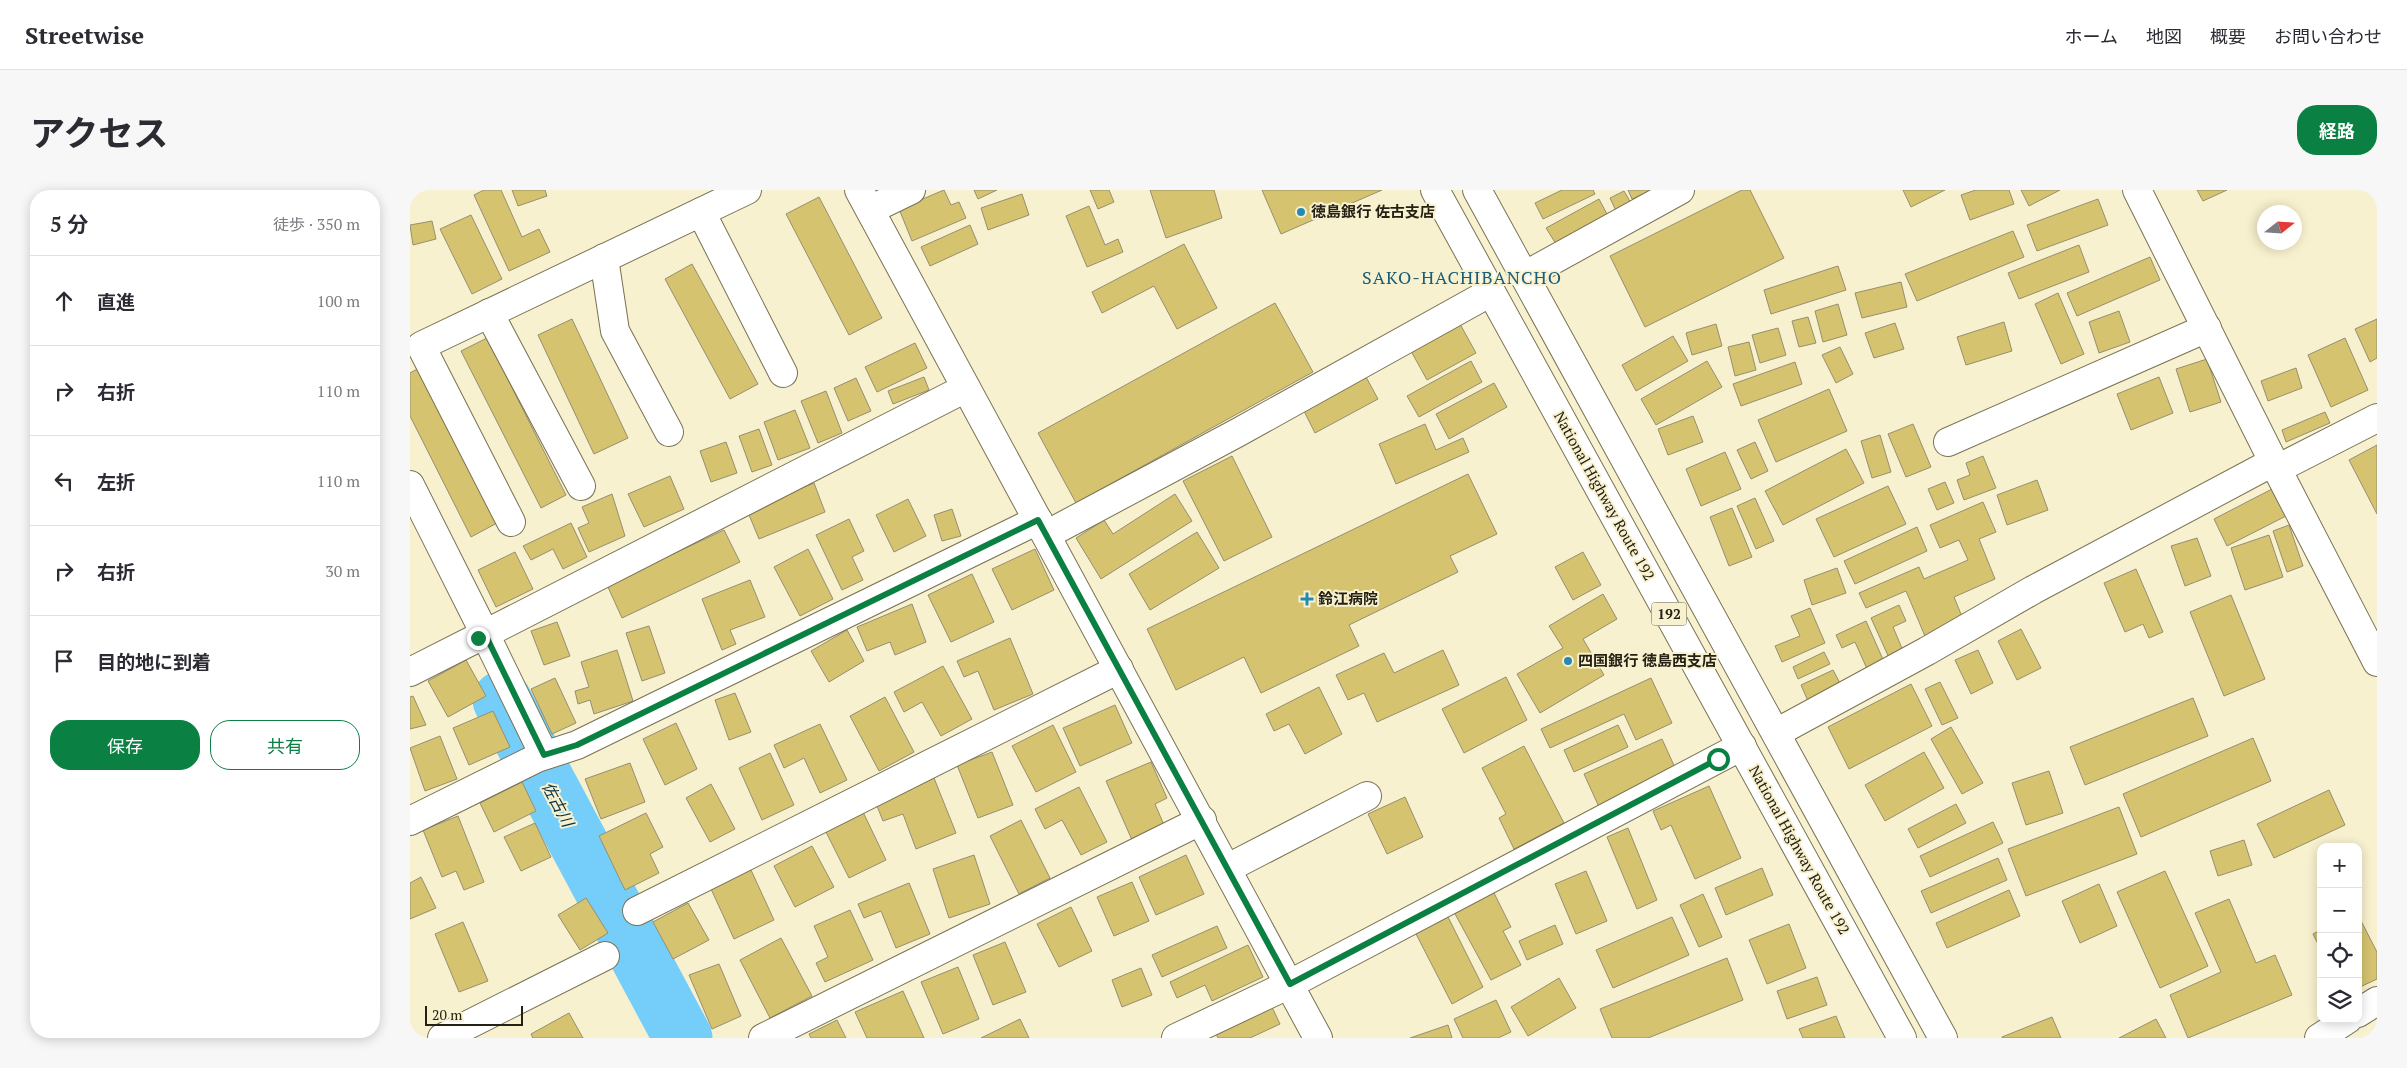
<!DOCTYPE html>
<html lang="ja">
<head>
<meta charset="utf-8">
<style>
	:root { --surface:#fff; --page:#f7f7f7; --text:#2b2b33; --muted:#7c7c81; --line:#e1e1e2; --accent:#0b8043 }
	body { margin:0; font-family:"PT Serif","Noto Sans JP",serif; background:var(--page); color:var(--text) }
	.controls { position:absolute; right:15px; bottom:15px; display:grid; overflow:hidden; border-radius:10px; box-shadow:0 2px 12px #0003 }
	.controls button { width:45px; height:45px; display:grid; place-items:center; padding:0; border:0; border-bottom:1px solid var(--line); background:var(--surface); color:var(--text); font:25px sans-serif }
	.compass { position:absolute; left:1847px; top:15px; width:45px; height:45px; border-radius:50%; background:var(--surface); box-shadow:0 2px 12px #0003; rotate:73deg }
	.scale { position:absolute; left:15px; bottom:12px; width:98px; box-sizing:border-box; padding-left:5px; border:2px solid #242114; border-top:0; font-size:14px; line-height:18px; white-space:nowrap; color:#242114; -webkit-text-stroke:4px #f8f1cf; paint-order:stroke }
	.stop { position:absolute; width:15px; height:15px; margin:-11px; border:4px solid #0b8043; border-radius:50%; background:#fff }
	.stop.end { background:#0b8043; border-color:#fff; box-shadow:0 1px 5px #0008 }
	.list { margin:0; padding:0; list-style:none }
	h2 { display:flex; justify-content:space-between; align-items:center; height:65px; margin:0; padding:0 20px; font-size:21px }
	h2 small { font-size:16px; font-weight:400; color:var(--muted) }
	.list li { display:grid; grid-template-columns:32px 1fr auto; gap:15px; align-items:center; box-sizing:border-box; height:90px; padding:0 20px; border-top:1px solid var(--line) }
	.list b { display:block; font-size:19px; white-space:nowrap }
	.list em { font-size:16px; font-style:normal; color:var(--muted) }
	.actions { display:flex; gap:10px; padding:15px 20px }
	.actions a { flex:1; padding:11px 0; border:1px solid var(--accent); border-radius:20px; text-align:center; font-size:18px; color:var(--accent) }
	.actions .main { background:var(--accent); color:#fff }
	.icon { flex:none; width:28px; height:28px; fill:none; stroke:currentColor; stroke-width:2; stroke-linecap:round; stroke-linejoin:round }
	.map { position:relative; flex:none; width:1967px; height:848px; overflow:hidden; border-radius:20px }
	header { display:flex; align-items:center; gap:30px; box-sizing:border-box; height:70px; padding:0 25px; background:var(--surface); border-bottom:1px solid var(--line) }
	header strong { font-size:24px }
	nav { display:flex; gap:28px; margin-inline-start:auto; font-size:18px }
	.intro { display:flex; align-items:center; justify-content:space-between; box-sizing:border-box; height:120px; padding:0 30px }
	h1 { margin:0; font-size:35px }
	.button { padding:12px 22px; border-radius:20px; background:var(--accent); color:#fff; font-size:18px; font-weight:700 }
	main { display:flex; gap:30px; padding:0 30px }
	aside { flex:1; background:var(--surface); border-radius:20px; box-shadow:0 2px 12px #0003 }
	.map>svg:first-child { display:block }
</style>
</head>
<body>
<header>
<strong>Streetwise</strong>
<nav><a>ホーム</a><a>地図</a><a>概要</a><a>お問い合わせ</a></nav>
</header>
<div class="intro"><h1>アクセス</h1><a class="button">経路</a></div>
<main>
<aside>
<h2>5 分<small>徒歩 · 350 m</small></h2>
<ul class="list">
<li><svg class="icon" aria-label="ahead" viewBox="0 0 24 24"><path d="M12 20V5M6 11l6-6 6 6"/></svg><div><b>直進</b></div><em>100 m</em></li>
<li><svg class="icon" aria-label="right" viewBox="0 0 24 24"><path d="M7 20v-9h11M14 6l5 5-5 5"/></svg><div><b>右折</b></div><em>110 m</em></li>
<li><svg class="icon" aria-label="left" viewBox="0 0 24 24"><path d="M17 20v-9H6M10 6l-5 5 5 5"/></svg><div><b>左折</b></div><em>110 m</em></li>
<li><svg class="icon" aria-label="right" viewBox="0 0 24 24"><path d="M7 20v-9h11M14 6l5 5-5 5"/></svg><div><b>右折</b></div><em>30 m</em></li>
<li><svg class="icon" aria-label="arrive" viewBox="0 0 24 24"><path d="M6 21V4h12l-3 4 3 4H6"/></svg><div><b>目的地に到着</b></div></li>
</ul>
<div class="actions"><a class="main">保存</a><a>共有</a></div>
</aside>
<div class="map">
<svg width="1967" height="848" viewBox="0 0 1967 848">
	<rect width="100%" height="100%" fill="#f8f1cf"/>
	<g fill="none" stroke-linecap="round" stroke-linejoin="round">
		<polyline stroke="#74cef9" stroke-width="59" points="92,510 273,848"/>
	</g>
	<g fill="#d5c370" stroke="#968f6f">
		<polygon points="74,0 91,0 112,47 129,39 140,62 99,81 64,5"/>
		<polygon points="102,0 135,0 137,6 108,16"/>
		<polygon points="534,0 541,15 549,12 556,28 502,51 489,19"/>
		<polygon points="564,0 587,0 568,9"/>
		<polygon points="680,0 699,0 704,12 688,19"/>
		<polygon points="740,0 804,0 812,28 756,48"/>
		<polygon points="852,0 972,0 871,44"/>
		<polygon points="1152,0 1183,0 1185,4 1133,29 1125,13"/>
		<polygon points="1218,0 1241,0 1222,9"/>
		<polygon points="1332,0 1340,0 1374,68 1235,137 1200,66"/>
		<polygon points="1493,0 1535,0 1501,17"/>
		<polygon points="1566,0 1599,0 1604,14 1560,30 1551,5"/>
		<polygon points="1611,0 1650,0 1619,16"/>
		<polygon points="1787,0 1817,0 1793,11"/>
		<polygon points="1214,1 1222,15 1207,23 1200,8"/>
		<polygon points="612,4 619,25 578,40 571,18"/>
		<polygon points="409,7 472,128 439,145 376,24"/>
		<polygon points="1189,9 1198,26 1146,54 1136,38"/>
		<polygon points="1688,9 1698,35 1627,61 1617,35"/>
		<polygon points="679,16 695,55 708,49 713,62 677,77 656,26"/>
		<polygon points="61,25 92,89 62,104 30,39"/>
		<polygon points="22,31 26,49 3,55 0,35"/>
		<polygon points="560,35 568,54 520,76 511,57"/>
		<polygon points="1603,41 1614,67 1507,111 1495,84"/>
		<polygon points="774,54 807,118 767,139 744,96 692,123 682,102"/>
		<polygon points="1669,55 1679,82 1609,109 1598,83"/>
		<polygon points="1740,67 1750,90 1667,126 1657,103"/>
		<polygon points="282,74 348,194 320,209 255,89"/>
		<polygon points="1428,76 1436,100 1361,124 1354,100"/>
		<polygon points="1491,92 1497,117 1452,128 1445,103"/>
		<polygon points="1648,103 1674,164 1651,174 1625,114"/>
		<polygon points="865,113 903,182 666,313 628,243"/>
		<polygon points="1428,114 1437,145 1413,152 1405,121"/>
		<polygon points="1709,121 1720,152 1689,163 1679,132"/>
		<polygon points="1398,127 1406,153 1389,157 1382,131"/>
		<polygon points="162,129 218,248 184,264 128,145"/>
		<polygon points="1967,129 1967,168 1960,172 1945,139"/>
		<polygon points="1594,132 1602,161 1556,175 1547,147"/>
		<polygon points="1485,133 1494,159 1464,168 1455,143"/>
		<polygon points="1050,134 1066,163 1017,190 1001,161"/>
		<polygon points="1306,134 1312,156 1282,165 1276,143"/>
		<polygon points="1368,138 1376,165 1350,173 1342,145"/>
		<polygon points="1263,146 1278,171 1226,201 1212,175"/>
		<polygon points="77,148 156,305 131,318 51,161"/>
		<polygon points="1935,148 1958,200 1921,217 1898,165"/>
		<polygon points="1339,152 1346,180 1325,186 1318,157"/>
		<polygon points="505,153 517,178 467,202 455,177"/>
		<polygon points="1430,157 1443,184 1426,193 1412,165"/>
		<polygon points="1797,169 1811,212 1780,222 1766,179"/>
		<polygon points="1061,171 1072,192 1009,227 997,206"/>
		<polygon points="1297,171 1312,197 1246,235 1231,209"/>
		<polygon points="1385,172 1392,194 1331,216 1323,194"/>
		<polygon points="11,177 89,332 61,347 0,226 0,183"/>
		<polygon points="1886,178 1892,198 1858,211 1851,191"/>
		<polygon points="514,187 519,200 483,214 478,201"/>
		<polygon points="956,187 968,209 905,243 894,221"/>
		<polygon points="1749,187 1763,223 1721,240 1707,204"/>
		<polygon points="446,188 461,221 438,231 424,198"/>
		<polygon points="1084,193 1097,217 1039,249 1026,224"/>
		<polygon points="1419,199 1437,241 1366,272 1348,230"/>
		<polygon points="416,201 432,243 408,253 391,211"/>
		<polygon points="385,220 400,258 368,270 354,232"/>
		<polygon points="1915,222 1920,233 1876,252 1872,240"/>
		<polygon points="1283,226 1293,252 1258,265 1248,239"/>
		<polygon points="1015,234 1026,260 1053,248 1059,262 986,294 969,254"/>
		<polygon points="1503,234 1521,277 1496,287 1478,244"/>
		<polygon points="349,239 362,275 342,282 329,246"/>
		<polygon points="1470,245 1481,282 1462,288 1451,251"/>
		<polygon points="316,252 327,283 301,292 290,261"/>
		<polygon points="1345,252 1358,281 1341,289 1327,260"/>
		<polygon points="1967,255 1967,324 1939,270"/>
		<polygon points="1436,259 1454,293 1373,335 1355,301"/>
		<polygon points="1315,262 1331,299 1291,316 1276,279"/>
		<polygon points="822,266 862,347 814,371 773,291"/>
		<polygon points="1573,266 1586,298 1554,310 1547,290 1560,285 1556,273"/>
		<polygon points="1058,284 1087,344 1040,366 1048,382 939,435 949,456 851,503 834,467 766,500 737,439"/>
		<polygon points="260,286 274,319 234,337 218,304"/>
		<polygon points="1627,290 1638,320 1597,335 1587,305"/>
		<polygon points="1535,292 1544,313 1527,320 1518,299"/>
		<polygon points="404,293 415,322 349,349 337,320"/>
		<polygon points="1478,296 1496,334 1424,367 1406,329"/>
		<polygon points="1862,299 1876,326 1817,356 1804,329"/>
		<polygon points="202,304 215,346 179,362 168,338 179,333 172,317"/>
		<polygon points="765,304 782,331 691,389 666,348 694,330 703,344"/>
		<polygon points="1345,308 1364,351 1346,359 1327,316"/>
		<polygon points="498,309 516,346 484,362 466,325"/>
		<polygon points="1573,312 1586,342 1569,349 1585,389 1544,407 1555,434 1517,451 1496,401 1456,418 1449,403 1509,377 1514,389 1558,370 1549,350 1530,358 1520,335"/>
		<polygon points="1322,318 1342,367 1319,376 1300,327"/>
		<polygon points="542,319 551,346 532,351 524,325"/>
		<polygon points="439,329 454,361 442,367 453,390 432,400 406,345"/>
		<polygon points="161,333 177,367 153,379 143,359 121,370 113,356"/>
		<polygon points="1879,335 1893,376 1877,382 1863,341"/>
		<polygon points="1507,337 1517,361 1445,394 1434,371"/>
		<polygon points="314,340 330,372 212,428 197,395"/>
		<polygon points="787,342 809,378 740,420 719,384"/>
		<polygon points="1859,345 1873,387 1835,400 1821,358"/>
		<polygon points="1787,348 1801,386 1775,396 1761,356"/>
		<polygon points="398,359 423,409 390,426 364,377"/>
		<polygon points="625,359 644,400 602,420 582,379"/>
		<polygon points="105,362 123,399 86,417 68,380"/>
		<polygon points="1173,362 1191,395 1163,410 1145,377"/>
		<polygon points="1427,378 1436,403 1402,415 1394,390"/>
		<polygon points="1726,379 1753,442 1739,448 1733,434 1715,442 1694,393"/>
		<polygon points="562,384 584,432 541,452 518,405"/>
		<polygon points="340,390 355,427 320,440 326,454 312,460 292,409"/>
		<polygon points="1193,404 1207,429 1173,449 1194,485 1130,523 1107,484 1153,458 1139,436"/>
		<polygon points="1821,405 1855,489 1814,506 1780,422"/>
		<polygon points="502,414 516,452 485,465 480,452 457,461 447,437"/>
		<polygon points="1489,415 1496,431 1483,437 1494,463 1480,470 1461,428"/>
		<polygon points="1400,418 1415,453 1372,472 1365,456 1390,446 1381,426"/>
		<polygon points="1456,431 1475,474 1458,481 1445,452 1432,458 1426,445"/>
		<polygon points="147,432 160,466 134,475 121,441"/>
		<polygon points="239,436 255,483 232,491 216,443"/>
		<polygon points="1611,439 1631,478 1607,490 1588,451"/>
		<polygon points="437,440 454,471 419,492 401,461"/>
		<polygon points="600,448 623,504 584,520 568,481 554,487 547,471"/>
		<polygon points="207,460 223,511 184,524 180,510 168,514 165,501 179,497 171,472"/>
		<polygon points="1033,460 1049,495 967,532 954,503 938,510 926,485 974,463 984,483"/>
		<polygon points="1568,460 1583,493 1561,504 1545,470"/>
		<polygon points="1414,462 1420,474 1388,489 1383,477"/>
		<polygon points="56,470 76,506 38,527 18,491"/>
		<polygon points="533,476 562,529 531,546 512,512 494,522 484,502"/>
		<polygon points="1423,480 1431,495 1398,511 1391,495"/>
		<polygon points="1096,487 1117,530 1054,563 1032,519"/>
		<polygon points="145,488 166,533 142,544 121,499"/>
		<polygon points="1241,488 1262,533 1226,550 1214,524 1140,558 1131,539"/>
		<polygon points="1530,492 1548,528 1532,535 1515,499"/>
		<polygon points="1501,494 1522,536 1439,579 1418,537"/>
		<polygon points="909,497 932,544 895,564 879,534 864,541 856,524"/>
		<polygon points="325,503 341,542 319,550 305,510"/>
		<polygon points="3,506 16,535 0,539 0,507"/>
		<polygon points="475,507 504,562 469,581 440,526"/>
		<polygon points="1783,508 1798,546 1675,595 1660,557"/>
		<polygon points="705,515 722,553 670,576 653,538"/>
		<polygon points="83,521 100,557 59,575 43,538"/>
		<polygon points="266,533 287,579 255,595 233,549"/>
		<polygon points="410,534 437,590 410,603 394,568 374,578 364,555"/>
		<polygon points="643,535 666,582 626,602 602,556"/>
		<polygon points="1208,535 1218,557 1164,582 1154,560"/>
		<polygon points="1541,537 1573,593 1552,604 1521,549"/>
		<polygon points="30,546 47,589 15,601 0,558"/>
		<polygon points="1843,548 1861,591 1731,647 1713,604"/>
		<polygon points="1252,549 1267,582 1189,617 1174,584"/>
		<polygon points="1114,556 1154,633 1104,659 1089,628 1096,624 1072,578"/>
		<polygon points="582,562 603,615 568,628 547,575"/>
		<polygon points="1514,562 1534,598 1475,631 1455,595"/>
		<polygon points="360,563 384,615 352,630 329,578"/>
		<polygon points="741,572 757,608 745,614 754,635 722,650 696,591"/>
		<polygon points="220,573 235,612 191,629 175,589"/>
		<polygon points="1639,581 1653,623 1616,635 1602,593"/>
		<polygon points="524,588 546,643 506,659 493,624 473,631 465,611"/>
		<polygon points="112,592 126,621 84,642 70,613"/>
		<polygon points="301,594 325,639 300,652 276,608"/>
		<polygon points="1299,596 1331,668 1285,689 1261,635 1251,640 1243,621"/>
		<polygon points="669,597 697,652 671,665 652,630 635,639 625,619"/>
		<polygon points="1919,600 1935,635 1864,668 1847,634"/>
		<polygon points="995,607 1013,647 977,664 958,624"/>
		<polygon points="1546,614 1556,633 1508,658 1498,639"/>
		<polygon points="1709,617 1727,664 1616,706 1598,659"/>
		<polygon points="453,622 476,670 439,688 415,640"/>
		<polygon points="236,623 253,657 240,664 249,683 215,700 189,646"/>
		<polygon points="48,626 74,692 54,700 46,681 32,687 13,640"/>
		<polygon points="611,630 640,688 609,704 580,646"/>
		<polygon points="1583,632 1593,653 1520,687 1510,666"/>
		<polygon points="125,633 141,667 111,681 94,647"/>
		<polygon points="1218,638 1247,710 1227,719 1197,647"/>
		<polygon points="1834,650 1842,675 1808,686 1800,661"/>
		<polygon points="402,656 424,697 385,717 364,676"/>
		<polygon points="564,665 580,714 539,728 523,679"/>
		<polygon points="776,665 794,704 746,725 729,687"/>
		<polygon points="1588,668 1597,690 1521,723 1511,701"/>
		<polygon points="1352,678 1363,705 1316,725 1305,698"/>
		<polygon points="341,680 364,730 324,749 301,699"/>
		<polygon points="1176,681 1197,731 1166,744 1145,694"/>
		<polygon points="1755,681 1798,776 1750,798 1707,702"/>
		<polygon points="11,687 26,718 0,729 0,693"/>
		<polygon points="722,692 739,731 704,746 687,707"/>
		<polygon points="499,693 520,744 486,758 471,721 454,728 448,714"/>
		<polygon points="1689,694 1707,736 1670,753 1652,711"/>
		<polygon points="1599,700 1610,726 1537,758 1526,733"/>
		<polygon points="1083,701 1101,737 1093,741 1111,775 1081,790 1044,722"/>
		<polygon points="1293,704 1312,747 1289,757 1270,715"/>
		<polygon points="176,708 198,743 170,760 148,725"/>
		<polygon points="1819,709 1846,773 1865,765 1882,805 1778,848 1760,805 1811,782 1785,723"/>
		<polygon points="278,713 299,750 263,769 243,732"/>
		<polygon points="661,717 682,761 649,777 627,734"/>
		<polygon points="440,720 463,770 415,792 406,773 418,767 404,736"/>
		<polygon points="1036,723 1073,797 1042,814 1004,740"/>
		<polygon points="1948,725 1967,762 1967,789 1948,798"/>
		<polygon points="1262,727 1279,765 1203,798 1186,760"/>
		<polygon points="53,732 78,791 49,802 25,744"/>
		<polygon points="1379,734 1396,778 1357,794 1339,750"/>
		<polygon points="1145,735 1153,754 1117,770 1109,751"/>
		<polygon points="807,736 817,758 752,787 742,765"/>
		<polygon points="1911,740 1911,760 1903,744"/>
		<polygon points="371,748 402,806 360,828 330,770"/>
		<polygon points="595,752 616,802 583,815 563,765"/>
		<polygon points="838,755 853,787 802,811 795,795 767,808 760,792"/>
		<polygon points="1317,768 1333,810 1238,848 1202,848 1190,819"/>
		<polygon points="309,774 331,826 302,839 279,785"/>
		<polygon points="548,777 569,829 533,844 511,792"/>
		<polygon points="731,778 742,805 712,817 702,790"/>
		<polygon points="1407,787 1417,815 1377,829 1367,801"/>
		<polygon points="1149,788 1166,818 1118,846 1101,817"/>
		<polygon points="493,801 514,848 457,848 445,822"/>
		<polygon points="1086,810 1101,842 1088,848 1053,848 1044,829"/>
		<polygon points="862,817 870,834 840,848 808,848 806,844"/>
		<polygon points="159,823 173,848 123,848 121,844"/>
		<polygon points="1426,826 1435,848 1393,848 1389,839"/>
		<polygon points="1642,827 1651,848 1592,848 1592,847"/>
		<polygon points="610,829 619,848 571,848"/>
		<polygon points="1746,829 1756,848 1709,848"/>
		<polygon points="427,830 436,848 401,848 399,844"/>
		<polygon points="1038,835 1042,848 1000,848"/>
	</g>
	<g fill="none" stroke-linecap="round" stroke-linejoin="round">
		<defs>
			<g id="street">
				<polyline points="449,0 908,848"/>
				<polyline points="1727,0 1867,279 1967,472"/>
				<polyline points="460,20 501,0"/>
				<polyline points="291,22 373,183"/>
				<polyline points="194,68 205,141 259,242"/>
				<polyline points="1114,86 1270,0"/>
				<polyline points="79,123 171,296"/>
				<polyline points="1538,252 1797,138"/>
				<polyline points="1867,279 1967,228"/>
				<polyline points="0,295 75,444 556,198"/>
				<polyline points="101,332 11,156 337,0"/>
				<polyline points="636,345 827,243 1081,102"/>
				<polyline points="0,482 75,444 134,565"/>
				<polyline points="1366,543 1517,461 1623,400 1863,272"/>
				<polyline points="0,631 127,568 167,555 628,330"/>
				<polyline points="818,678 957,606"/>
				<polyline points="227,721 709,479"/>
				<polyline points="1948,823 1967,811"/>
				<polyline points="32,848 195,766"/>
				<polyline points="353,848 792,630"/>
				<polyline points="766,848 880,794 1332,556"/>
				<polyline points="1909,848 1938,829"/>
			</g>
			<g id="highway">
				<polyline points="1025,0 1492,848"/>
				<polyline points="1067,0 1533,848"/>
			</g>
		</defs>
		<use href="#street" stroke="#797253" stroke-width="30"/>
		<use href="#highway" stroke="#797253" stroke-width="30"/>
		<use href="#street" stroke="#fff" stroke-width="28"/>
		<use href="#highway" stroke="#fff" stroke-width="28"/>
	</g>
	<g fill="none" stroke-linecap="round" stroke-linejoin="round">
		<polyline stroke="#0b8043" stroke-width="6" points="68,448 75,444 134,565 167,555 628,330 880,794 1308,569"/>
	</g>
	<g fill="#258ab3" stroke="#f8f1cf" stroke-width="2">
		<circle cx="891" cy="22" r="5"/>
		<path d="M894.5 401.5h5v5h5v5h-5v5h-5v-5h-5v-5h5z"/>
		<circle cx="1158" cy="471" r="5"/>
	</g>
	<g text-anchor="middle" stroke-width="4" stroke-linejoin="round" paint-order="stroke">
		<rect fill="#f8f1cf" stroke="#645f4c" stroke-width="1" x="1241.5" y="412.5" width="35" height="23" rx="4"/>
		<g font-size="14" font-weight="bold" fill="#242114">
			<text x="1259" y="429">192</text>
		</g>
		<g font-size="15" font-weight="bold" fill="#242114" stroke="#f8f1cf" text-anchor="start">
			<text x="901" y="27">徳島銀行 佐古支店</text>
			<text x="908" y="414">鈴江病院</text>
			<text x="1168" y="476">四国銀行 徳島西支店</text>
		</g>
		<g font-size="15" fill="#242114" stroke="#f8f1cf">
			<text transform="translate(1194 306) rotate(61)" y="5">National Highway Route 192</text>
			<text transform="translate(1389 660) rotate(61)" y="5">National Highway Route 192</text>
		</g>
		<g font-size="16" font-style="italic" fill="#073243" stroke="#f8f1cf">
			<text transform="translate(148 614) rotate(62)" y="6">佐古川</text>
		</g>
		<g font-size="18" letter-spacing="1" fill="#195d79" stroke="#f8f1cf">
			<text x="1052" y="94">SAKO-HACHIBANCHO</text>
		</g>
	</g>
</svg>
<div class="controls">
<button>+</button>
<button>−</button>
<button><svg class="icon" aria-label="locate" viewBox="0 0 24 24"><circle cx="12" cy="12" r="6"/><path d="M12 2v4M12 18v4M2 12h4M18 12h4"/></svg></button>
<button><svg class="icon" aria-label="layers" viewBox="0 0 24 24"><path d="M12 4l9 5-9 5-9-5zM3 14l9 5 9-5"/></svg></button>
</div>
<svg class="compass" viewBox="-18 -18 36 36"><path d="M0-13l5 13h-10z" fill="#e53935"/><path d="M0 13l5-13h-10z" fill="#7c7c81"/></svg>
<div class="scale">20 m</div>
<div class="stop" style="left:1308px;top:569px"></div>
<div class="stop end" style="left:68px;top:448px"></div>
</div>
</main>
</body>
</html>
